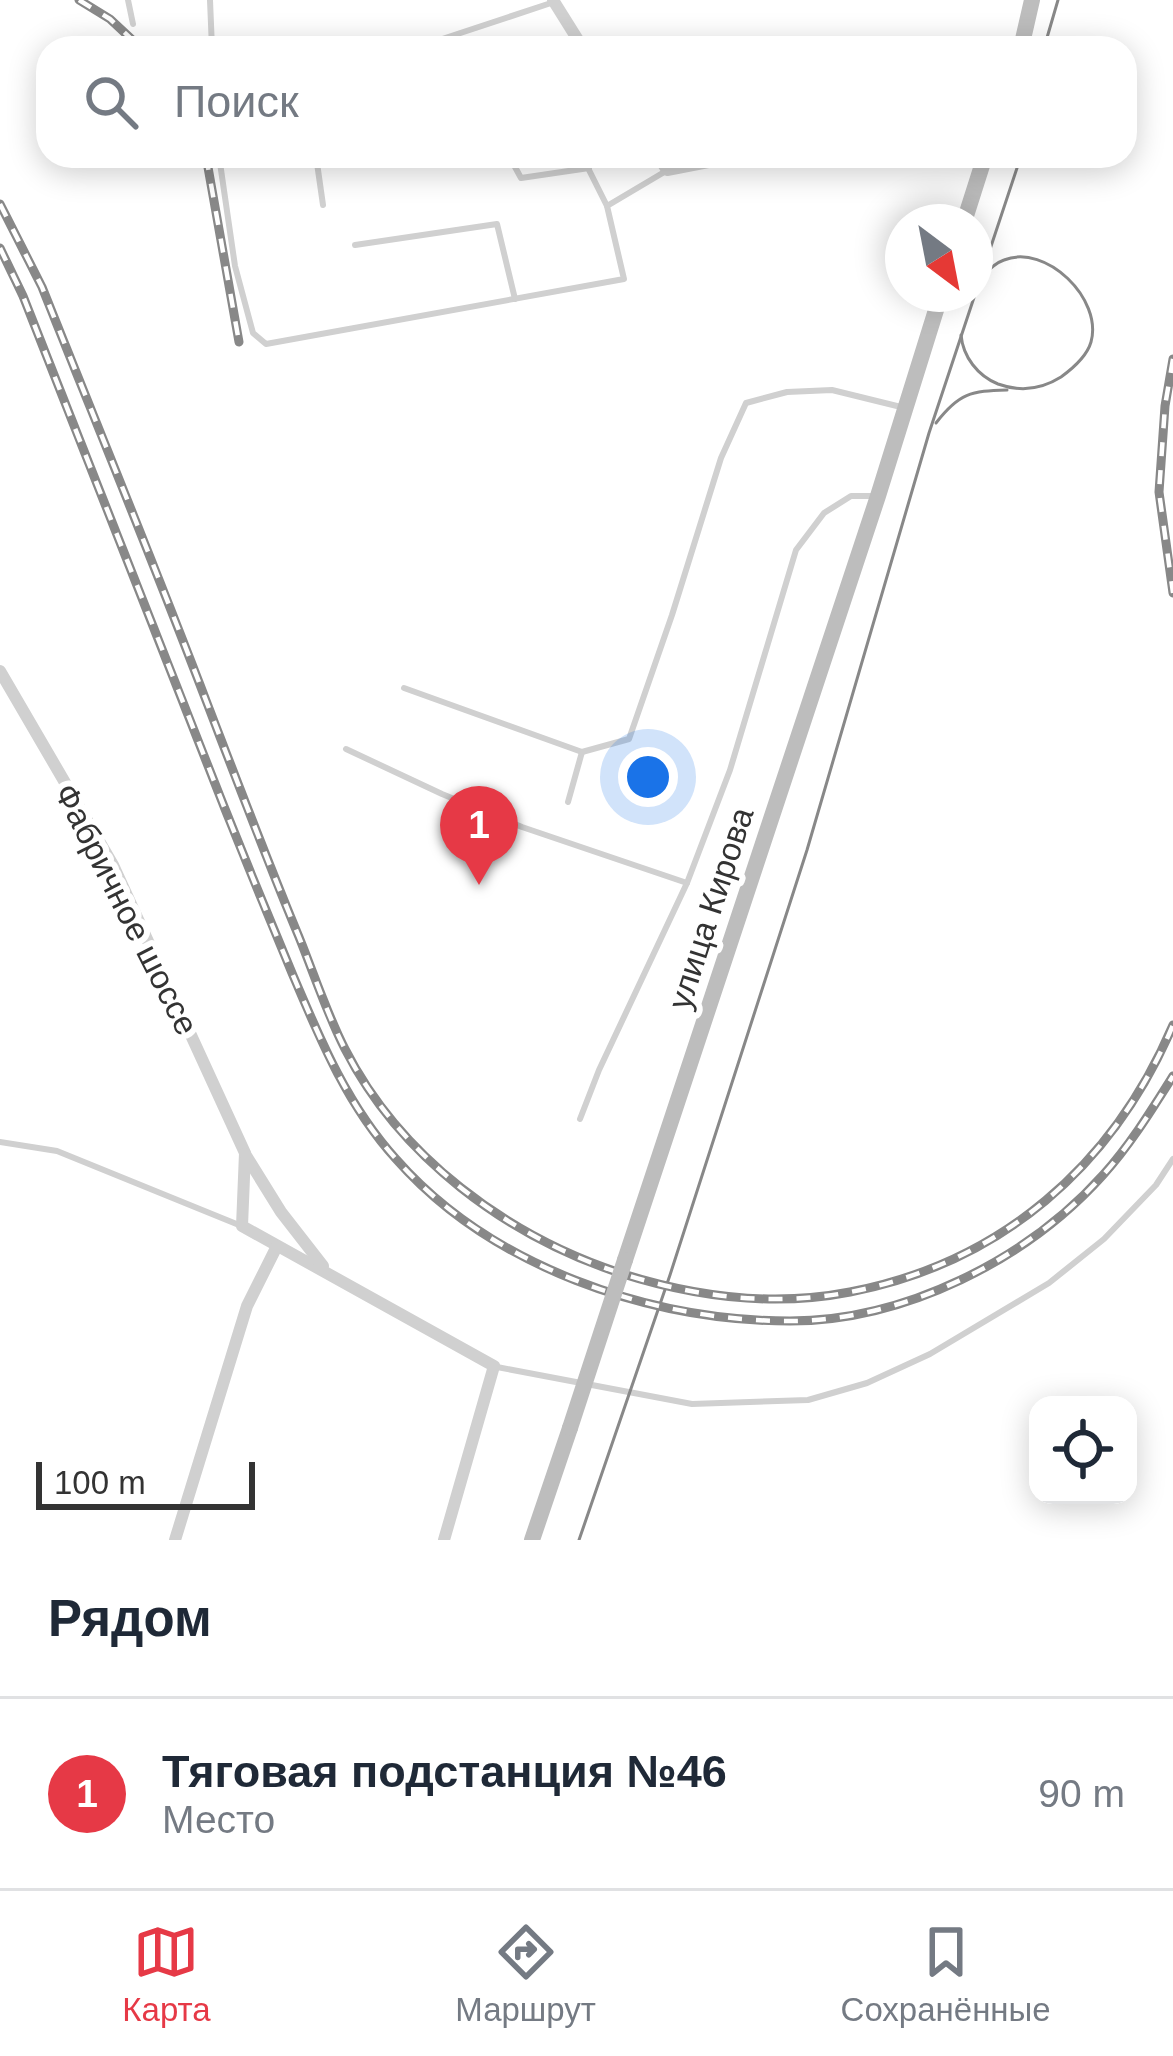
<!DOCTYPE html>
<html lang="ru">
<head>
<meta charset="utf-8">
<style>
	:root { --surface:#fff; --page:#f6f6f7; --text:#1f2937; --muted:#747a83; --line:#e0e1e3; --accent:#e63946 }
	body { margin:0; font-family:Helvetica,sans-serif; background:var(--page); color:var(--text) }
	.controls { position:absolute; right:36px; bottom:36px; display:grid; overflow:hidden; border-radius:24px; box-shadow:0 6px 30px #0003 }
	.controls button { width:108px; height:108px; display:grid; place-items:center; padding:0; border:0; border-bottom:3px solid var(--line); background:var(--surface); color:var(--text); font:60px sans-serif }
	.compass { position:absolute; left:885px; top:204px; width:108px; height:108px; border-radius:50%; background:var(--surface); box-shadow:0 6px 30px #0003; rotate:148deg }
	.scale { position:absolute; left:36px; bottom:30px; width:219px; box-sizing:border-box; padding-left:12px; border:6px solid #333; border-top:0; font-size:33px; line-height:42px; white-space:nowrap; color:#333; -webkit-text-stroke:9px #fff; paint-order:stroke }
	.you { position:absolute; left:648px; top:777px; width:42px; height:42px; margin:-30px; border:9px solid #fff; border-radius:50%; background:#1a73e8; box-shadow:0 0 0 18px #1a73e833 }
	.badge { display:grid; place-items:center; width:78px; height:78px; border-radius:50%; background:var(--accent); color:#fff; font-size:39px; font-weight:700 }
	.pin { position:absolute; translate:-50% -99px; filter:drop-shadow(0 3px 6px #0008) }
	.pin::after { content:''; position:absolute; top:63px; width:42px; height:36px; background:inherit; clip-path:polygon(0 0,100% 0,50% 100%) }
	.list { margin:0; padding:0; list-style:none }
	h2 { display:flex; justify-content:space-between; align-items:center; height:156px; margin:0; padding:0 48px; font-size:51px }
	h2 small { font-size:39px; font-weight:400; color:var(--muted) }
	.list li { display:grid; grid-template-columns:78px 1fr auto; gap:36px; align-items:center; box-sizing:border-box; height:192px; padding:0 48px; border-top:3px solid var(--line) }
	.list b { display:block; font-size:45px; white-space:nowrap }
	.list p { margin:0; font-size:39px; white-space:nowrap; color:var(--muted) }
	.list em { font-size:39px; font-style:normal; color:var(--muted) }
	.icon { flex:none; width:66px; height:66px; fill:none; stroke:currentColor; stroke-width:2; stroke-linecap:round; stroke-linejoin:round }
	.map { position:relative; flex:none; width:1173px; height:1540px; overflow:hidden }
	.search { position:absolute; background:var(--surface); box-shadow:0 6px 30px #0003; left:36px; right:36px; top:36px; height:132px; display:flex; align-items:center; gap:30px; box-sizing:border-box; padding:0 42px; border-radius:36px; color:var(--muted); font-size:45px }
	.sheet { height:348px; background:var(--surface) }
	nav { display:flex; justify-content:space-around; align-items:center; box-sizing:border-box; height:168px; border-top:3px solid var(--line); background:var(--surface); font-size:33px; color:var(--muted) }
	nav a { display:grid; justify-items:center; gap:6px }
	nav .on { color:var(--accent) }
	.map>svg:first-child { display:block }
</style>
</head>
<body>
<div class="map">
<svg width="1173" height="1540" viewBox="0 0 1173 1540">
	<rect width="100%" height="100%" fill="#fff"/>
	<g fill="none" stroke-linecap="round" stroke-linejoin="round">
		<g stroke="#d0d0d0" stroke-width="6">
			<polyline points="128,0 133,24"/>
			<polyline points="210,0 212,48"/>
			<polyline points="415,48 551,3"/>
			<polyline points="219,156 235,266 253,333 266,344 624,279 607,206 666,171"/>
			<polyline points="316,156 323,205"/>
			<polyline points="509,156 521,178 589,168"/>
			<polyline points="582,156 607,206"/>
			<polyline points="355,245 497,224 515,299"/>
			<polyline points="404,688 582,752 629,739 672,615 721,458 746,403 787,392 832,390 901,407"/>
			<polyline points="346,749 442,794 522,827 687,883"/>
			<polyline points="568,802 582,752"/>
			<polyline points="580,1119 599,1070 687,883 730,770 796,550 824,513 851,496 874,496"/>
			<polyline points="0,1142 57,1151 239,1225"/>
			<polyline points="497,1367 692,1404 808,1400 867,1383 930,1354 1049,1283 1104,1239 1156,1185 1173,1159"/>
		</g>
		<g stroke="#d0d0d0" stroke-width="12">
			<polyline points="553,0 583,48"/>
			<polyline points="658,156 667,170 739,156"/>
			<polyline points="0,671 113,865 245,1153 242,1226 494,1366 444,1540"/>
			<polyline points="245,1154 281,1212 323,1266"/>
			<polyline points="175,1540 247,1306 277,1246"/>
		</g>
		<g stroke="#bdbdbd" stroke-width="16">
			<polyline points="1021,48 1032,0"/>
			<polyline points="964,222 985,156"/>
			<polyline points="625,1260 878,496 941,294"/>
			<polyline points="532,1540 570,1428"/>
		</g>
		<g stroke="#888" stroke-width="3">
			<polyline points="1044,48 1058,0"/>
			<path d="M961 335C963 357 978 376 998 384 1020 392 1042 389 1061 377 1072 369 1087 356 1091 342 1103 299 1046 243 1004 260 995 263 987 271 981 277"/>
			<path d="M936 423C959 393 971 391 1007 390"/>
			<polyline points="579,1540 670,1275 807,850 929,433 1021,156"/>
		</g>
		<defs>
			<g id="rail">
				<polyline points="79,0 110,19 141,48"/>
				<polyline points="206,156 239,342"/>
				<path d="M0 204 42 287C97 425 154 564 207 703 237 781 267 860 299 937 314 974 327 1014 345 1049 400 1157 507 1236 620 1273 695 1297 773 1307 850 1292 1001 1263 1113 1166 1173 1025"/>
				<path d="M0 248 23 296C90 467 158 638 225 809 247 864 269 918 292 973 320 1039 347 1105 396 1159 491 1267 650 1321 790 1321 904 1321 1027 1260 1103 1175 1130 1145 1151 1111 1173 1076"/>
				<polyline points="1173,359 1165,406 1159,492 1173,593"/>
			</g>
		</defs>
		<use href="#rail" stroke="#888" stroke-width="9"/>
		<use href="#rail" stroke="#fff" stroke-width="4.5" stroke-dasharray="14" stroke-linecap="butt"/>
		<polyline stroke="#bdbdbd" stroke-width="16" points="570,1428 625,1260"/>
	</g>
	<g text-anchor="middle" stroke-width="12" stroke-linejoin="round" paint-order="stroke">
		<g font-size="33" fill="#333" stroke="#fff">
			<text transform="translate(710 908) rotate(-72)" y="12">улица Кирова</text>
			<text transform="translate(127 909) rotate(63)" y="12">Фабричное шоссе</text>
		</g>
	</g>
</svg>
<div class="controls">
<button><svg class="icon" aria-label="locate" viewBox="0 0 24 24"><circle cx="12" cy="12" r="6"/><path d="M12 2v4M12 18v4M2 12h4M18 12h4"/></svg></button>
</div>
<svg class="compass" viewBox="-18 -18 36 36"><path d="M0-13l5 13h-10z" fill="#e53935"/><path d="M0 13l5-13h-10z" fill="#747a83"/></svg>
<div class="scale">100 m</div>
<div class="you"></div>
<div class="pin badge" style="left:479px;top:885px">1</div>
<div class="search"><svg class="icon" aria-label="search" viewBox="0 0 24 24"><circle cx="10" cy="10" r="6"/><path d="M15 15l6 6"/></svg>Поиск</div>
</div>
<section class="sheet">
<h2>Рядом<small></small></h2>
<ul class="list">
<li><span class="badge">1</span><div><b>Тяговая подстанция №46</b><p>Место</p></div><em>90 m</em></li>
</ul>
</section>
<nav>
<a class="on"><svg class="icon" aria-label="map" viewBox="0 0 24 24"><path d="M3 6l6-2 6 2 6-2v14l-6 2-6-2-6 2zM9 4v14M15 6v14"/></svg>Карта</a>
<a><svg class="icon" aria-label="directions" viewBox="0 0 24 24"><path d="M12 3l9 9-9 9-9-9zM9 14v-3h6M13 9l2 2-2 2"/></svg>Маршрут</a>
<a><svg class="icon" aria-label="saved" viewBox="0 0 24 24"><path d="M7 4h10v16l-5-4-5 4z"/></svg>Сохранённые</a>
</nav>
</body>
</html>
